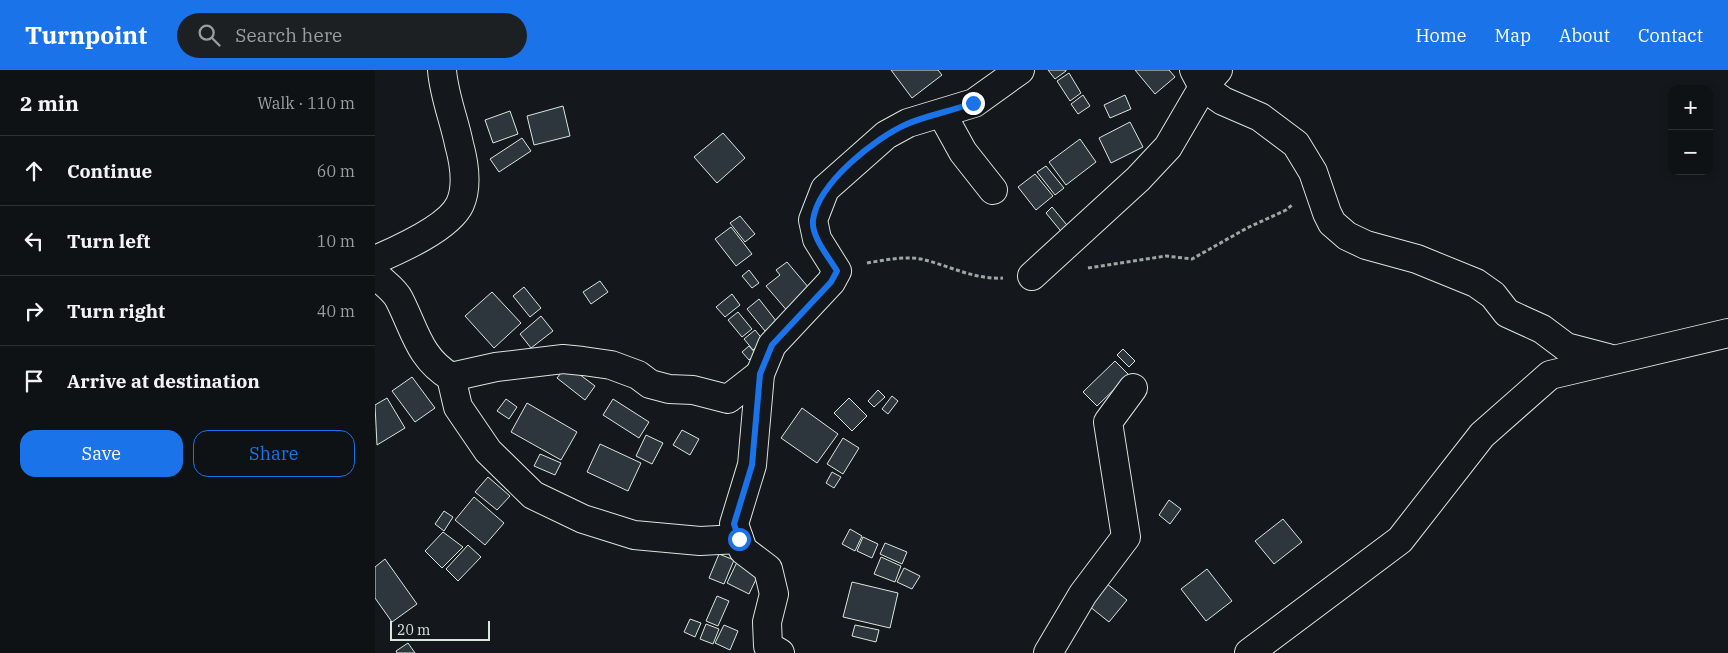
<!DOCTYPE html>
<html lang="en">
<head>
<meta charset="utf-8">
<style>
	:root { --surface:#0f1215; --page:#1d2022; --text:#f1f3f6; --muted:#9b9ea0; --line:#2f3234; --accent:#1a73e8 }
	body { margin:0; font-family:"IBM Plex Serif",serif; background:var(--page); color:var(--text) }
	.controls { position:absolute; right:15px; top:15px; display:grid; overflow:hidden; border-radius:10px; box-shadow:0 2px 8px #0003 }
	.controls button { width:45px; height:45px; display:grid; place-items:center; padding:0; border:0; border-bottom:1px solid var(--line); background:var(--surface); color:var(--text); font:25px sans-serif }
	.scale { position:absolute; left:15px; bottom:12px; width:100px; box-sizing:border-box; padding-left:5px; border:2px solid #d8e6dc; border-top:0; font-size:14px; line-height:18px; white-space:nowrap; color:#d8e6dc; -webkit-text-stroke:4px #14181c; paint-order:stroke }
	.stop { position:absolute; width:15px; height:15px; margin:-11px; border:4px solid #1a73e8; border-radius:50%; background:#fff }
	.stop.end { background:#1a73e8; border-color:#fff; box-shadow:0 1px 5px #0008 }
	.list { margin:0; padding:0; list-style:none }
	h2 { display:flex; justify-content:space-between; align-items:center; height:65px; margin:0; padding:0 20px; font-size:21px }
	h2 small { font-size:16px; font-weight:400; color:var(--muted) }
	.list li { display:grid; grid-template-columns:32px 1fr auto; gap:15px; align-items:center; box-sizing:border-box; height:70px; padding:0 20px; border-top:1px solid var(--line) }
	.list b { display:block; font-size:19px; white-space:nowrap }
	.list em { font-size:16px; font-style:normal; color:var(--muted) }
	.actions { display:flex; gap:10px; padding:15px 20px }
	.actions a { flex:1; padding:11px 0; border:1px solid var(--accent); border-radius:15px; text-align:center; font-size:18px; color:var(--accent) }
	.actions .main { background:var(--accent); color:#fff }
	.icon { flex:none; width:28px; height:28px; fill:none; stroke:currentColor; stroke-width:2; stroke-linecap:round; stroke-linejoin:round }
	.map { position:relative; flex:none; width:1353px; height:583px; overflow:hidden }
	header { display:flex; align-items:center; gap:30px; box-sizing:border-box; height:70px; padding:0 25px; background:var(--accent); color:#fff }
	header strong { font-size:24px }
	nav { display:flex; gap:28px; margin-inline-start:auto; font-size:18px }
	.search { width:350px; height:45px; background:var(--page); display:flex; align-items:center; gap:12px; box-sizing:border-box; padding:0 18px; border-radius:28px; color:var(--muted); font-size:19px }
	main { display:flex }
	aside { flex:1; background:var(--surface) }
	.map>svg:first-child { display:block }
</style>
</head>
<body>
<header>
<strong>Turnpoint</strong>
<div class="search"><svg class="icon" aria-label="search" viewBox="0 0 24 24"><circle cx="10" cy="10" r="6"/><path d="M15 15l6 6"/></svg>Search here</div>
<nav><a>Home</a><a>Map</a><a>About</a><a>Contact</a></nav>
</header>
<main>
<aside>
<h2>2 min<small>Walk · 110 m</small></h2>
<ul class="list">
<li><svg class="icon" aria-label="ahead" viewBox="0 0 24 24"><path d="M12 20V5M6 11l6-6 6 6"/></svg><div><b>Continue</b></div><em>60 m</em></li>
<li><svg class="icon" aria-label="left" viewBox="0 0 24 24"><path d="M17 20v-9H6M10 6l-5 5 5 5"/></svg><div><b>Turn left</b></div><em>10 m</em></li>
<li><svg class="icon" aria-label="right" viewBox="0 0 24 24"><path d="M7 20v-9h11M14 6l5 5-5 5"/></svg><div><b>Turn right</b></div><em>40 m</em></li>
<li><svg class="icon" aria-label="arrive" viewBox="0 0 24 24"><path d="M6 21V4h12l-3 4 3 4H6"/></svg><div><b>Arrive at destination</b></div></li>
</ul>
<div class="actions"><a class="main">Save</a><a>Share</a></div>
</aside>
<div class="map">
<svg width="1353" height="583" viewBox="0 0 1353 583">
	<rect width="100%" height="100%" fill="#14181c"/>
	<g fill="#2c363c" stroke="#d8e6dc">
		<polygon points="516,0 563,0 567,5 537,28"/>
		<polygon points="673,0 691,0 691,1 680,9"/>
		<polygon points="760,0 794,0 800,7 780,24"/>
		<polygon points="694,3 706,23 695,31 682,11"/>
		<polygon points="708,25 715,36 703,44 696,34"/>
		<polygon points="750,25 756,39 735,48 729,35"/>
		<polygon points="188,36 195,66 159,75 152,46"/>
		<polygon points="135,41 143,64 118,73 110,50"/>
		<polygon points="755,52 768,77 736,93 724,68"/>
		<polygon points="348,63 370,88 342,113 319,87"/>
		<polygon points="147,68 156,81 124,102 115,89"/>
		<polygon points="705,69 721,92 691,115 674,92"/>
		<polygon points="671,96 689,118 680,125 662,102"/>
		<polygon points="660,104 678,126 661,140 643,117"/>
		<polygon points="677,137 696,160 689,165 671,143"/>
		<polygon points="365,146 380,164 370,172 355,153"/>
		<polygon points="356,157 377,184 361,196 340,169"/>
		<polygon points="412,192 439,224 414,243 391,216 405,205 401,200"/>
		<polygon points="374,200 384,213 377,218 367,206"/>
		<polygon points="225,211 233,222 216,234 208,222"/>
		<polygon points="149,217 166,238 155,247 138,226"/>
		<polygon points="117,222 146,253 119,278 90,246"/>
		<polygon points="357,224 365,235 350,247 341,237"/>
		<polygon points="384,229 402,252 390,261 372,239"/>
		<polygon points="363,242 377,259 367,267 353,250"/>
		<polygon points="166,246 178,261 156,278 145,264"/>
		<polygon points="380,260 389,271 378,280 369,269"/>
		<polygon points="374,276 381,284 374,290 367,282"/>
		<polygon points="748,279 760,291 754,297 742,285"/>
		<polygon points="740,291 754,305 722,336 708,322"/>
		<polygon points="192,295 220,316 210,330 182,308"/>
		<polygon points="37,307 60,338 40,352 17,321"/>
		<polygon points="503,320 510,327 499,337 493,331"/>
		<polygon points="517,326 523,331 513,344 507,339"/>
		<polygon points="12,328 30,358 2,375 0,335"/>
		<polygon points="474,328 492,346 477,361 459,343"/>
		<polygon points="131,329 142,337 134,349 122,341"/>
		<polygon points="238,329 274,352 264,368 228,345"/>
		<polygon points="152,333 202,362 186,390 136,362"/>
		<polygon points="427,338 463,364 442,393 406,368"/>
		<polygon points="307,360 324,369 315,385 298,375"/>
		<polygon points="271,365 288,373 277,394 261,386"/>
		<polygon points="468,368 484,378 468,404 452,394"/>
		<polygon points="225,374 266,393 253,421 212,402"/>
		<polygon points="165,384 186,393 180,405 159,396"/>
		<polygon points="457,402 466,407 459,418 451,413"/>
		<polygon points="113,407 135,426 122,440 100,422"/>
		<polygon points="99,427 129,453 110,475 80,450"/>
		<polygon points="794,430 806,439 795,454 784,445"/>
		<polygon points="69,441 78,447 69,461 60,454"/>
		<polygon points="908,449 927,472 899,494 880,471"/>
		<polygon points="475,459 487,466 480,481 467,474"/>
		<polygon points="68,462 88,477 67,498 50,481"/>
		<polygon points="488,467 503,474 497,488 482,481"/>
		<polygon points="510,473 532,482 527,494 505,484"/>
		<polygon points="93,475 106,487 83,511 71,499"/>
		<polygon points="344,484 359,490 349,514 334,508"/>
		<polygon points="506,487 526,496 520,512 499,504"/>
		<polygon points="10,489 42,534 17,552 0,528 0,497"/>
		<polygon points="362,492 384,503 374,524 352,513"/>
		<polygon points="529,498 545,506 537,519 522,512"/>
		<polygon points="832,499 857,531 831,551 806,519"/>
		<polygon points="477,512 523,523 515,558 468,547"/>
		<polygon points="731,513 752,530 734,552 714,536"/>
		<polygon points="342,526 354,531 343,556 331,551"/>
		<polygon points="315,549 326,553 320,567 309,562"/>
		<polygon points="331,554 344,559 338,574 325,569"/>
		<polygon points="349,555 363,561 355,580 340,573"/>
		<polygon points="480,555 504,560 501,572 477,566"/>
		<polygon points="33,573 40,583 22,583 21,581"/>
	</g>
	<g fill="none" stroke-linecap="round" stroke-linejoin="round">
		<defs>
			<g id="minor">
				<polyline points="819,0 828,17 848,31 885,47 921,74 938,102 952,143 957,153 972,166 991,175 1042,189 1101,213 1118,225 1132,243 1167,259 1191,277 1233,288"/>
				<polyline points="567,44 588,82 618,120"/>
				<path d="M0 190C23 180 74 158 85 134 93 116 89 92 84 74 79 49 69 26 67 0"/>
				<path d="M0 204C7 212 19 219 24 229 40 260 44 288 76 307L121 297 188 289 208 291 236 295 263 305 275 314 294 319 318 320 353 329 385 304"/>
				<polyline points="657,206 763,109 793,77 828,17 843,0"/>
				<polyline points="76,307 83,337 113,381 158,425 208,449 259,465 325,471 364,469"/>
				<polyline points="405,583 393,576 392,552 399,524 393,499 368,480 359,454 377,395 385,304 397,275 456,212 462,201 442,169 438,150 450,119 511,65 533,53 599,33 645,0"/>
				<polyline points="673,583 708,524 751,467 733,352 758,318"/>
				<polyline points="874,583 1025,470 1107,365 1175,305 1353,263"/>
			</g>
		</defs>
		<use href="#minor" stroke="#d8e6dc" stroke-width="30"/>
		<g stroke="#9da8a2" stroke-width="3" stroke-dasharray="4 2.5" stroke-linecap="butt">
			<path d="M492 193C510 190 528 186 546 189 573 195 599 210 628 208"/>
			<polyline points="713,198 791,186 817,189 872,158 911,140 917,135"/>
		</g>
		<use href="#minor" stroke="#14181c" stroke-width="28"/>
	</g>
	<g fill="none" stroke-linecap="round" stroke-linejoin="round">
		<path stroke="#1a73e8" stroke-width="6" d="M364 469 359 454 377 395 385 304 397 275 456 212 462 201C454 187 436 167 438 150 443 113 500 68 532 54 553 45 577 41 598 33"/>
	</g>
</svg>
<div class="controls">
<button>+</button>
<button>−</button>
</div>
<div class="scale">20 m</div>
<div class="stop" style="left:364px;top:469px"></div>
<div class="stop end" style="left:598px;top:33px"></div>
</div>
</main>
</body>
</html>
